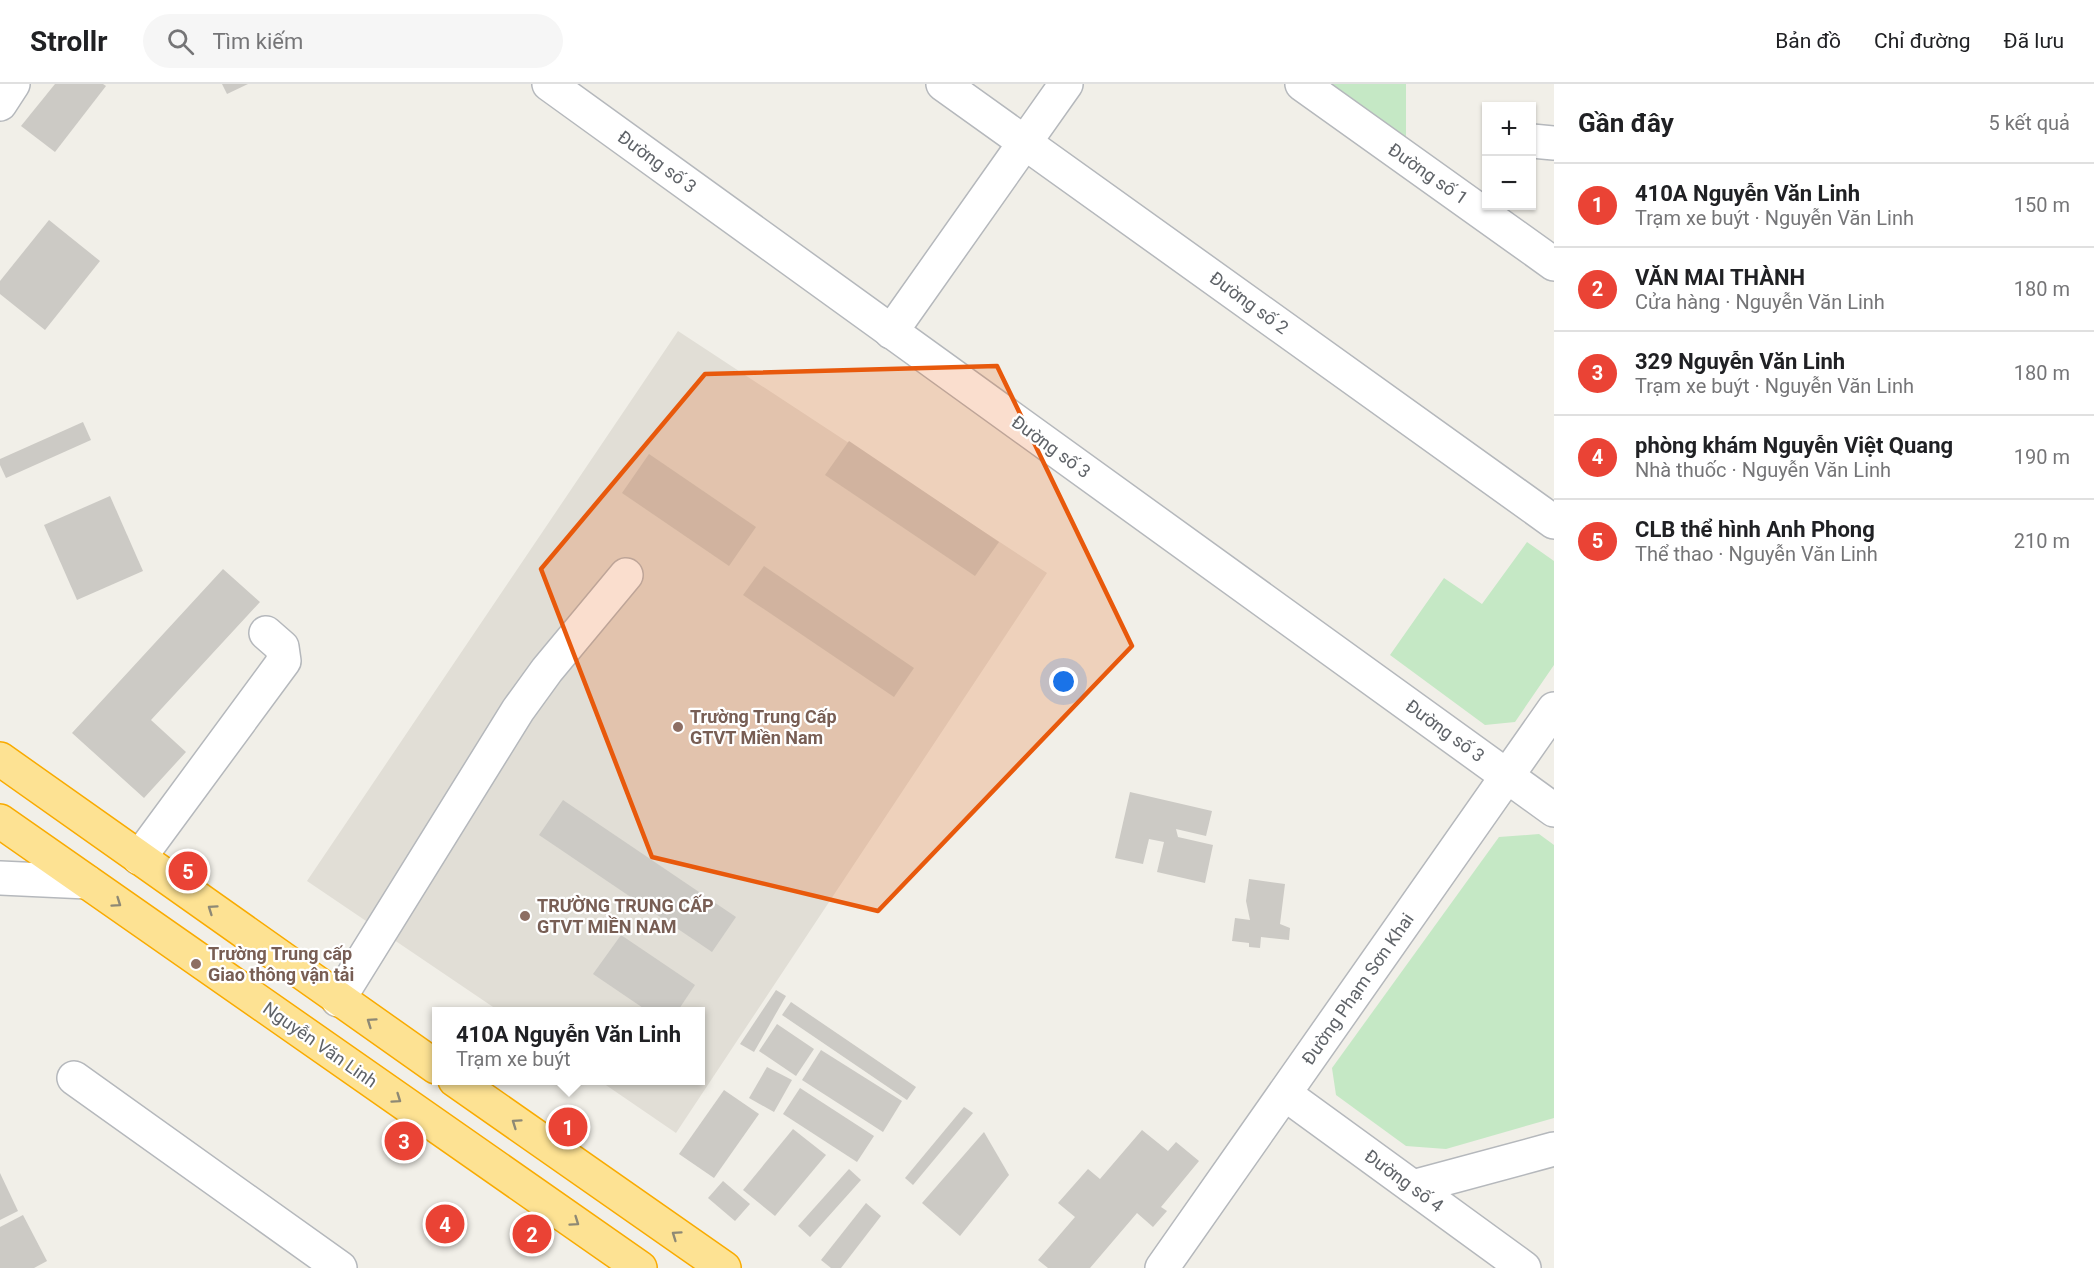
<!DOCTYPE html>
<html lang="vi">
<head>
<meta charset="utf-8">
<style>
	:root { --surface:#fff; --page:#f6f6f6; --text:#202124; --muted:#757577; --line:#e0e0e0; --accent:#ea4335 }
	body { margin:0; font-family:Roboto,sans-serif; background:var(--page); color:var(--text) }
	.controls { position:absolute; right:18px; top:18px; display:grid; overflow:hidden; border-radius:0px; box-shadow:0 2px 4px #0004 }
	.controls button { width:54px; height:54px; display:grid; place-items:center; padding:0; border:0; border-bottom:2px solid var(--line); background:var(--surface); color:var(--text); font:30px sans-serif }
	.you { position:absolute; left:1064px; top:598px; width:21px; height:21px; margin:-15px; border:4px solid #fff; border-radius:50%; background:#1a73e8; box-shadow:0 0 0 9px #1a73e833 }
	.badge { display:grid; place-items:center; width:39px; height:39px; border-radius:50%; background:var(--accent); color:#fff; font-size:20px; font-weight:700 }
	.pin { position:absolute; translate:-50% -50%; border:3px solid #fff; box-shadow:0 2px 6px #0006 }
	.popup { position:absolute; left:432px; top:923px; width:273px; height:78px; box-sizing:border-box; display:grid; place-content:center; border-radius:0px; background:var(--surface); filter:drop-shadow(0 2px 4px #0005); font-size:20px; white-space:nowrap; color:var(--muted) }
	.popup b { font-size:22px; color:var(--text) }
	.popup::after { content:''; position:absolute; left:50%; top:100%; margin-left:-12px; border:12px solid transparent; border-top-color:var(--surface) }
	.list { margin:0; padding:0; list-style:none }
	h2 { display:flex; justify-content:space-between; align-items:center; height:78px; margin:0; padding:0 24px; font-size:26px }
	h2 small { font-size:20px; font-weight:400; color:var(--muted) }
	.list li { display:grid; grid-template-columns:39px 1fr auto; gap:18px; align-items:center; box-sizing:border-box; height:84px; padding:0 24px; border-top:2px solid var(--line) }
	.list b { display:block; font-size:22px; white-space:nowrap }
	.list p { margin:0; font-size:20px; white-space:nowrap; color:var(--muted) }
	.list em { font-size:20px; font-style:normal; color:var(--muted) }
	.icon { flex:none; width:33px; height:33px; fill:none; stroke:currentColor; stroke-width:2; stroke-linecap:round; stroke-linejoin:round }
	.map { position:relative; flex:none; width:1554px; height:1184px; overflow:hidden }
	header { display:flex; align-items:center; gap:36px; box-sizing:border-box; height:84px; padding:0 30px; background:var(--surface); border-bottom:2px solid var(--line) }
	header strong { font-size:28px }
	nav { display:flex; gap:33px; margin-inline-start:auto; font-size:21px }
	.search { width:420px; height:54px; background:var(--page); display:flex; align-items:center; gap:15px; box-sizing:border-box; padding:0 21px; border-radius:33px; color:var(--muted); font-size:22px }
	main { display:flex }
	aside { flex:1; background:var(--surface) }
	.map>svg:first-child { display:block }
</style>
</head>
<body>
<header>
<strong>Strollr</strong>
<div class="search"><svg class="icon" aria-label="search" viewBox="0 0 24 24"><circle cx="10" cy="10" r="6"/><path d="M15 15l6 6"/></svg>Tìm kiếm</div>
<nav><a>Bản đồ</a><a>Chỉ đường</a><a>Đã lưu</a></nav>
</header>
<main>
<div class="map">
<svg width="1554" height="1184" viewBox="0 0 1554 1184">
	<rect width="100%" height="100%" fill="#f1efe8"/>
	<polygon fill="#e1ded6" points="678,247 1047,489 676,1049 600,997 700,996 700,928 499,927 307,797"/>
	<g fill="#c5e8c5">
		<polygon points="1326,0 1406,0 1406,57"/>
		<polygon points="1527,458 1554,477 1554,581 1515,638 1485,641 1390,571 1444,494 1482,520"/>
		<polygon points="1539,750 1554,761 1554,1034 1446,1065 1406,1062 1336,1011 1332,984 1499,753"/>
	</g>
	<g fill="#cccac5">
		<polygon points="55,0 103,0 106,2 55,68 21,42"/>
		<polygon points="222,0 248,0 227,10"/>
		<polygon points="49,136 100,177 45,246 0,210 0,197"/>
		<polygon points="83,338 91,356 6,394 0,381 0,375"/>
		<polygon points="849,357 999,458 975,492 825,391"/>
		<polygon points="649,370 756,443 729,482 622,409"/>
		<polygon points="110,412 143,487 77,516 44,441"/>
		<polygon points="764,482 914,584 894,613 743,511"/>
		<polygon points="223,485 260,518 151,636 186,668 144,714 72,649"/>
		<polygon points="1130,708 1212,727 1206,752 1176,745 1178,753 1213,761 1205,799 1157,788 1164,758 1149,755 1143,780 1115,774"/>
		<polygon points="563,716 736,833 712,868 539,751"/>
		<polygon points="1249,795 1285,800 1280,840 1290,844 1289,856 1261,853 1260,864 1249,863 1249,859 1232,857 1235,834 1250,836 1246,817"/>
		<polygon points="621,851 695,901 677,928 649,928 593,890"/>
		<polygon points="776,906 786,912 754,968 740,960"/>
		<polygon points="791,918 916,1003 907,1016 782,931"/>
		<polygon points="777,940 814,965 796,992 759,967"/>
		<polygon points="821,966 902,1017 883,1048 802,996"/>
		<polygon points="767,983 792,996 774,1028 749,1014"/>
		<polygon points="800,1004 874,1052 857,1078 783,1030"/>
		<polygon points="724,1006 759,1030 714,1094 679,1070"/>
		<polygon points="964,1023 973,1029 913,1101 905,1094"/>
		<polygon points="793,1045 826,1071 775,1132 743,1106"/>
		<polygon points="1142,1046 1168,1067 1176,1058 1199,1077 1161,1123 1167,1127 1153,1143 1137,1129 1090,1184 1048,1184 1038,1176 1075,1133 1058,1119 1088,1085 1100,1095"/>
		<polygon points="984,1048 1009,1091 960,1152 922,1119"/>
		<polygon points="849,1085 861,1096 810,1153 798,1142"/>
		<polygon points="0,1089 18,1127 0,1136"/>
		<polygon points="723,1097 750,1120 735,1137 708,1114"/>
		<polygon points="866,1119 881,1132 841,1184 831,1184 821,1176"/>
		<polygon points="23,1131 47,1177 34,1184 0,1184 0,1143"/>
	</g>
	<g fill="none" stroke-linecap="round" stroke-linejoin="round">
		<defs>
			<g id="minor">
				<polyline points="549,0 1554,726"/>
				<polyline points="943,0 1554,438"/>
				<polyline points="1302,0 1554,180"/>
				<polyline points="0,20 13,0"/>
				<polyline points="1532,57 1554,59"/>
				<polyline points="891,248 1066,0"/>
				<polyline points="139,774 284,577 282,563 266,549"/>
				<polyline points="0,794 87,798"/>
				<polyline points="338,916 518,626 547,586 626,491"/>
				<polyline points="74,994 340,1184"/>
				<polyline points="1285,1010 1524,1184"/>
				<polyline points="1413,1103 1554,1065"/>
				<polyline points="1162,1184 1554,625"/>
			</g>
			<g id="highway">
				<polyline points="0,675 436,983"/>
				<polyline points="0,737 640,1184"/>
				<polyline points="455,996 724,1184"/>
			</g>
		</defs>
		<use href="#minor" stroke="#b5b8bc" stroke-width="36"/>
		<use href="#highway" stroke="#f9ab00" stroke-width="36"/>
		<use href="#minor" stroke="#fff" stroke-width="33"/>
		<use href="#highway" stroke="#fde293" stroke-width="33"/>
	</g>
	<defs><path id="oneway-chevron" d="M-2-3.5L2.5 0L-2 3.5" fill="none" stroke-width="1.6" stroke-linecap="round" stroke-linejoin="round" transform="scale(1.5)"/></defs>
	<g stroke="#8e8975">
		<use href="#oneway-chevron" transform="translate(117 819) rotate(35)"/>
		<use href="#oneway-chevron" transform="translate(212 825) rotate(-145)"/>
		<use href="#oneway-chevron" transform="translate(371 938) rotate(-145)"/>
		<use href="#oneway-chevron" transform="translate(397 1015) rotate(35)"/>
		<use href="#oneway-chevron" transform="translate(516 1039) rotate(-145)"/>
		<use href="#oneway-chevron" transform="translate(575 1138) rotate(35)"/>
		<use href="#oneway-chevron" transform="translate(676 1151) rotate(-145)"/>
	</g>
	<path fill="#e8590c" fill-opacity="0.2" stroke="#e8590c" stroke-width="4.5" stroke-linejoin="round" d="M997 282 1132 562 878 827 652 773 541 485 705 290Z"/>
	<g fill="#8d6e63" stroke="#fff" stroke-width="2">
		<circle cx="678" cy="643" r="6"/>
		<circle cx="525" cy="832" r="6"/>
		<circle cx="196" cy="880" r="6"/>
	</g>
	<g text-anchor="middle" stroke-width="4.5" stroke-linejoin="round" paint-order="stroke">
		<g font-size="18" fill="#5f6368" stroke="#fff">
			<text transform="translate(657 78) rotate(36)" y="6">Đường số 3</text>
			<text transform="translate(1428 90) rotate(35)" y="6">Đường số 1</text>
			<text transform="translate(1249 219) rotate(36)" y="6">Đường số 2</text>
			<text transform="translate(1051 363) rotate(36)" y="6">Đường số 3</text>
			<text transform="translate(1445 647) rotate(36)" y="6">Đường số 3</text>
			<text transform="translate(1358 905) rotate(-55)" y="6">Đường Phạm Sơn Khai</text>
			<text transform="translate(320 961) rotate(35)" y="6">Nguyễn Văn Linh</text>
			<text transform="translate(1404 1097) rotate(36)" y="6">Đường số 4</text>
		</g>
		<g font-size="18" font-weight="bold" fill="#785e54" stroke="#fff" text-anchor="start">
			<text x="690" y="639">Trường Trung Cấp<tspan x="690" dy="21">GTVT Miền Nam</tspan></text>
			<text x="537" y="828">TRƯỜNG TRUNG CẤP<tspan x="537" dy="21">GTVT MIỀN NAM</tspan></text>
			<text x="208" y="876">Trường Trung cấp<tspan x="208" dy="21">Giao thông vận tải</tspan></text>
		</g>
	</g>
</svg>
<div class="controls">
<button>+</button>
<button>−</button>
</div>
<div class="you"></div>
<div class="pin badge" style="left:568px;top:1043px">1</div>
<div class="popup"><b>410A Nguyễn Văn Linh</b>Trạm xe buýt</div>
<div class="pin badge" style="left:532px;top:1150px">2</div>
<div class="pin badge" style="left:404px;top:1057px">3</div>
<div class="pin badge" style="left:445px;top:1140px">4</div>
<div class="pin badge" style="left:188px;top:787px">5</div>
</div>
<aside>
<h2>Gần đây<small>5 kết quả</small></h2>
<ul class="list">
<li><span class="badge">1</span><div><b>410A Nguyễn Văn Linh</b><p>Trạm xe buýt · Nguyễn Văn Linh</p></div><em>150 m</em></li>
<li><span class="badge">2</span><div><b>VĂN MAI THÀNH</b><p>Cửa hàng · Nguyễn Văn Linh</p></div><em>180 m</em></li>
<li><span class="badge">3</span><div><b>329 Nguyễn Văn Linh</b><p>Trạm xe buýt · Nguyễn Văn Linh</p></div><em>180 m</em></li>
<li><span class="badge">4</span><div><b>phòng khám Nguyễn Việt Quang</b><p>Nhà thuốc · Nguyễn Văn Linh</p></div><em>190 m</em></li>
<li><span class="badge">5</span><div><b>CLB thể hình Anh Phong</b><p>Thể thao · Nguyễn Văn Linh</p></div><em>210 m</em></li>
</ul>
</aside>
</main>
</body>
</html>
